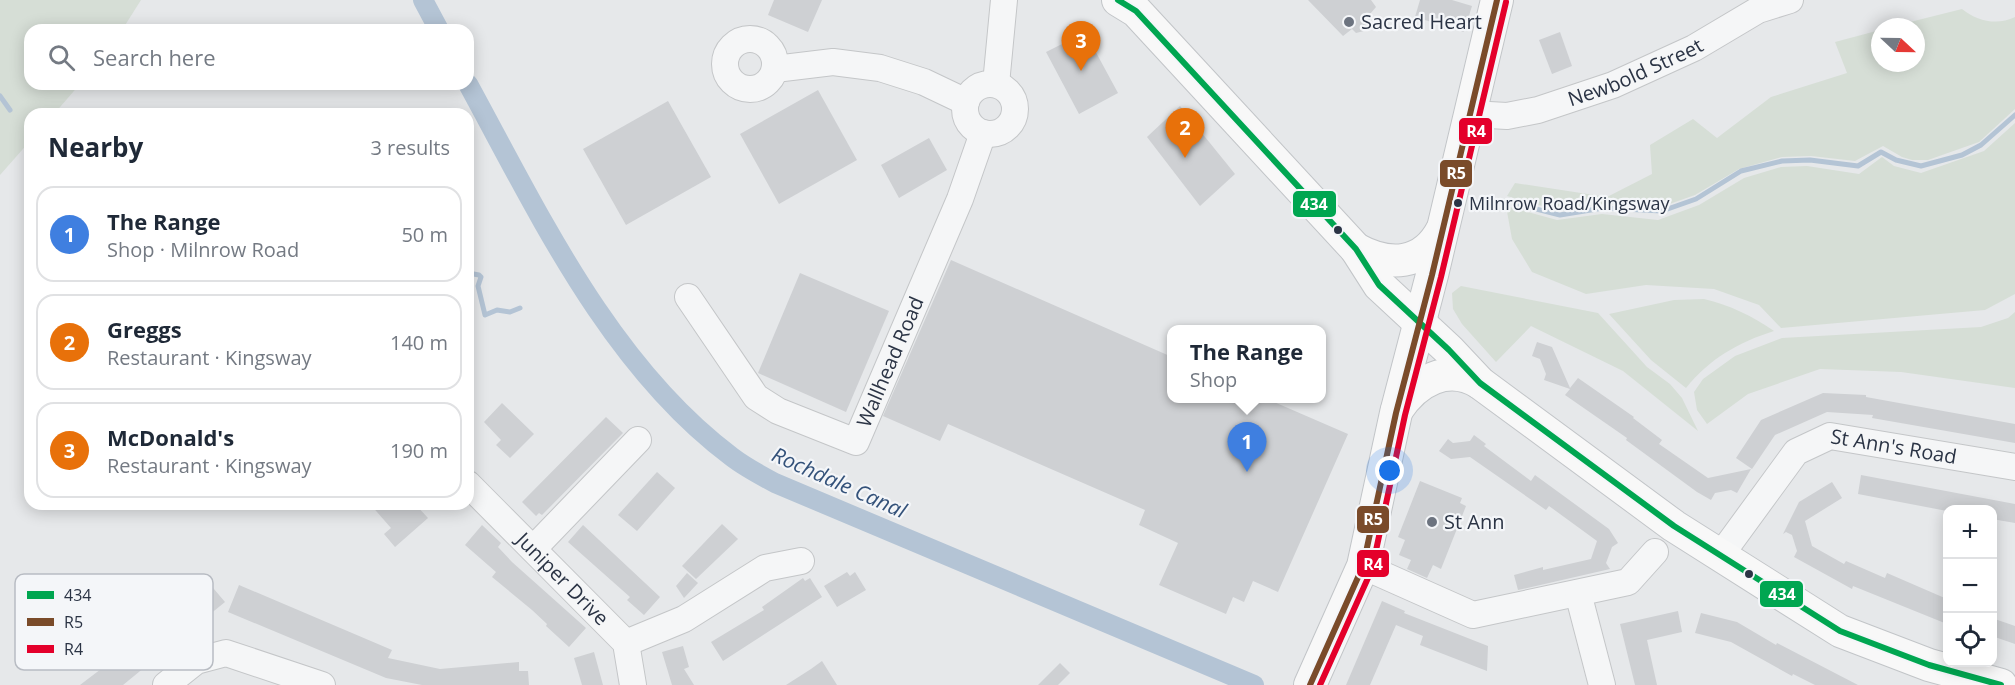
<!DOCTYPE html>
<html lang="en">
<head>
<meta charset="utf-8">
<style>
	:root { --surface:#fff; --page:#f2f2f3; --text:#1f2937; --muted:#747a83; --line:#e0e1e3; --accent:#6c737f }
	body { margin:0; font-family:"Open Sans",sans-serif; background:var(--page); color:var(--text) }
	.controls { position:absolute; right:18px; bottom:18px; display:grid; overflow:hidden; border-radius:12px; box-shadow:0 3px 15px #0003 }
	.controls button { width:54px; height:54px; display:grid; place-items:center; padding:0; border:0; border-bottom:2px solid var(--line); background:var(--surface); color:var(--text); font:30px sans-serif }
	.compass { position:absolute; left:1871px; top:18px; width:54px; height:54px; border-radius:50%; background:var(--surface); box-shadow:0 3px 15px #0003; rotate:112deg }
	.you { position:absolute; left:1390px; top:471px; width:21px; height:21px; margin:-15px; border:4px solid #fff; border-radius:50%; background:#1a73e8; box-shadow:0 0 0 9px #1a73e833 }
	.badge { display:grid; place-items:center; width:39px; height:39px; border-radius:50%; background:var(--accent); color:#fff; font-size:20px; font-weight:700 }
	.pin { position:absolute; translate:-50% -50px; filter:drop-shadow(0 2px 3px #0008) }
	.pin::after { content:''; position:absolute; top:32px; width:21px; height:18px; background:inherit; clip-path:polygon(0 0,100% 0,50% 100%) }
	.popup { position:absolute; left:1167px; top:325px; width:159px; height:78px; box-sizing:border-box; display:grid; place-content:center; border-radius:12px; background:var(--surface); filter:drop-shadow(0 2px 4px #0005); font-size:20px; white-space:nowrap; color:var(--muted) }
	.popup b { font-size:22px; color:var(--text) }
	.popup::after { content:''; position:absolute; left:50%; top:100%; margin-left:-12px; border:12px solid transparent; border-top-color:var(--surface) }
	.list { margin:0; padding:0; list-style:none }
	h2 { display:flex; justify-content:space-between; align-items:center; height:78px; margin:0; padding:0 24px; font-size:26px }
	h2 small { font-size:20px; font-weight:400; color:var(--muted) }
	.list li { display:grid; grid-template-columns:39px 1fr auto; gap:18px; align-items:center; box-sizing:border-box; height:96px; margin:0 12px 12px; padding:0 12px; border:2px solid var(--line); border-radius:18px }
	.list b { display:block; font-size:22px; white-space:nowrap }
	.list p { margin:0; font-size:20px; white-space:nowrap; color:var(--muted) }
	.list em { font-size:20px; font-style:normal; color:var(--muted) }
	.icon { flex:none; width:33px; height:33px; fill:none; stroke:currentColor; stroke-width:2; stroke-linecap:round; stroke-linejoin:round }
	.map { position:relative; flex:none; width:2015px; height:685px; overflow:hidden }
	.search { position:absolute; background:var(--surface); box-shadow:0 3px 15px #0003; left:24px; top:24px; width:450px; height:66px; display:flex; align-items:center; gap:15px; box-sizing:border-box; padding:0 21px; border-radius:18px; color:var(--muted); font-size:22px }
	.panel { position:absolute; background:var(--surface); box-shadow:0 3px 15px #0003; left:24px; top:108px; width:450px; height:402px; border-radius:18px }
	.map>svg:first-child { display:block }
</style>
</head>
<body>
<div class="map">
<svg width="2015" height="685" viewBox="0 0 2015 685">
	<rect width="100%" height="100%" fill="#e6e8ea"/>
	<g fill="#d6ded6">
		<polygon points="0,0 141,0 122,30 30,30 30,84 80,84 54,114 30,114 30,141 0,175"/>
		<path d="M1962 9C1977 21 1997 26 2015 17V109L1979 142 1928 160H1912L1902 157 1883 146 1855 161 1811 156 1782 157 1739 169 1695 195 1661 207 1603 204 1560 211 1507 196 1515 183 1607 197 1652 174 1650 145 1693 119 1717 138 1771 97 1847 73 1835 42 1880 30V63H1916V27H1890Z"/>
		<polygon points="2015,123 2015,294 1985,310 1781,328 1759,305 1714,289 1646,285 1586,294 1532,272 1512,239 1506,206 1557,220 1602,214 1658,220 1699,205 1744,178 1781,167 1807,166 1859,174 1882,157 1894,166 1921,173 1984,151"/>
		<polygon points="1461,286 1598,313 1647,367 1670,384 1682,398 1698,431 1623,371 1531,326 1496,362 1462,324 1453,309 1452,293"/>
		<path d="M1704 299C1730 305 1752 316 1774 331 1739 342 1709 359 1686 388L1651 360 1609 314 1674 300Z"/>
		<polygon points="2015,312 2015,388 1901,372 1820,369 1748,394 1707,424 1697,410 1694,392 1703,379 1735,356 1782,338 1981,327 2008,318"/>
	</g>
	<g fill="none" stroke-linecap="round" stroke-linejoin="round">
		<g stroke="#b4c4d5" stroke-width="5">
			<polyline points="0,96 10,110"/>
			<polyline points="1520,205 1560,215 1603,208 1662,211 1696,199 1741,171 1782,161 1810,160 1858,166 1881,152 1896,160 1921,166 1962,155 1981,145 2015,115"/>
			<polyline points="468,273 479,275 481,277 478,286 485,315 497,310 510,312 520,308"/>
		</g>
		<g stroke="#b4c4d5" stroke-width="20">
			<polyline points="423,0 439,30"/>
			<path d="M468 84C539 214 610 366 732 457 745 467 760 475 775 483L1254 685"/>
		</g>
	</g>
	<g fill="#ced0d3">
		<polygon points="774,0 822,0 808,32 768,15"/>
		<polygon points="1308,0 1371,0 1376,7 1370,14 1369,26 1364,31 1356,33 1352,29 1343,36"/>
		<polygon points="1420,0 1452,0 1472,6 1464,32 1415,17"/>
		<polygon points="1079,21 1118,93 1079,114 1046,52 1072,39 1066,27"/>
		<polygon points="1560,32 1572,66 1552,74 1539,40"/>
		<polygon points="818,90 857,160 779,204 740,134"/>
		<polygon points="668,101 711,177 626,225 583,149"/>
		<polygon points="1180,106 1235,174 1200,206 1147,137"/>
		<polygon points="929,138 947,170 899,198 881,165"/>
		<polygon points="951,260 1172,357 1172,399 1267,399 1348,434 1278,592 1253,581 1244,602 1233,597 1226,614 1159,585 1178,543 1139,525 1145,510 948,424 940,441 883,416"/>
		<polygon points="800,273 889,311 846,412 758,373"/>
		<polygon points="1537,342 1552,347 1570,388 1578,378 1634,417 1633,418 1662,440 1659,444 1708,478 1751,469 1737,493 1731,490 1715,493 1711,500 1697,492 1626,440 1627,438 1565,395 1570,389 1544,380 1546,374 1540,359 1532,356"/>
		<polygon points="1823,393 1866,395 1866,397 2015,424 2015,443 1872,418 1873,415 1827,412 1775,435 1752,469 1736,458 1761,420"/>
		<polygon points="502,403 534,434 510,458 496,445 501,440 484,422"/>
		<polygon points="606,417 623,433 542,515 539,513 536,516 522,502"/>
		<polygon points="1474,435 1486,444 1484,446 1531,481 1535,475 1609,529 1618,543 1612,547 1606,563 1610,569 1518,590 1514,575 1543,567 1543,570 1591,559 1597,541 1549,506 1546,510 1470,457 1451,459 1439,451 1448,439 1453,443 1470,441"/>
		<polygon points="657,472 675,488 637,531 618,515"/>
		<polygon points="1861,475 2015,504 2015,523 1992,519 1992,510 1947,510 1947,511 1858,494"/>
		<polygon points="1420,481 1462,498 1460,503 1466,506 1441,569 1433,565 1427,578 1407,569 1411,560 1399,555 1405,540 1398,537"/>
		<polygon points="1832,482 1842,498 1805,521 1812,546 1844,564 1846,561 1885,578 1887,573 1947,599 1947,624 1853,586 1852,589 1794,557 1797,551 1792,535 1786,532 1783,534 1799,502"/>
		<polygon points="370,504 415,504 428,518 395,547 384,534 391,528"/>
		<polygon points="722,524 738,539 696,579 682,566"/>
		<polygon points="482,525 501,543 498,547 512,562 586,628 569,647 546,626 547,624 532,610 492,577 496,572 465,545"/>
		<polygon points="583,525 660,597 644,615 627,600 630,597 568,542"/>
		<polygon points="847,572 850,576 855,572 866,590 837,607 824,586"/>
		<polygon points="687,573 698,583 684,598 676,586"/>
		<polygon points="803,578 805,581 810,578 822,597 723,661 711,642 764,610 762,607"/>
		<polygon points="208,582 225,602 156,658 123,685 80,685 105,666 99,659 118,644 123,650 148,630 150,632 184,605 182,603"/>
		<polygon points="239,585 392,650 388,658 440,669 519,662 519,671 528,671 529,685 422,685 386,678 228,612"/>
		<polygon points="1382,601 1405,611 1404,613 1488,646 1487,671 1420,645 1423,636 1396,625 1370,685 1346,685"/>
		<polygon points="1678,611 1682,632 1647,640 1657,685 1635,685 1620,624"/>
		<polygon points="1701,613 1737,622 1776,645 1777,643 1858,685 1815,685 1793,674 1792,676 1731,642 1695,633"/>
		<polygon points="1992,618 2015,626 2015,644 1992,636"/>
		<polygon points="683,646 689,667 684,669 694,685 672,685 662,652"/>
		<polygon points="594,652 603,685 582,685 574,658"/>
		<polygon points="822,661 837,685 786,685 811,669"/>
		<polygon points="1060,663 1070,673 1058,685 1038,685"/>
	</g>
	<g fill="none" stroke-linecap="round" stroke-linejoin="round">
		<defs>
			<g id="minor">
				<circle cx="750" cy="64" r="25"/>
				<polyline points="775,69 833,62 880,68 924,82 966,102"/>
				<circle cx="990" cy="109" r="25"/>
				<polyline points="996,84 1004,0"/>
				<path id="s1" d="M1471 114 1507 116 1538 110 1613 85 1694 48 1758 10 1790 0"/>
				<path id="s2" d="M688 297 756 397 778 411 856 442 960 199 983 133"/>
				<path id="s3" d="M468 484 626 643 633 685"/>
				<polyline points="533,549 638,440"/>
				<path id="s4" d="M1720 556 1796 452 1830 436 2015 467"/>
				<polyline points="1363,566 1473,615 1628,582 1655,552"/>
				<polyline points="1578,593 1602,685"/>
				<polyline points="626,643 684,619 765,568 801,561"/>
				<polyline points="166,685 196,661 226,653 322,685"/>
			</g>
			<g id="major">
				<polyline points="1118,0 1136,11 1356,249 1379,285 1449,350 1480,383 1674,526 1840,631 1929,665 2001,685"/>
				<path d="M1356 249C1389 267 1423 266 1442 230"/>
				<path d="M1397 410C1416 381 1448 363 1480 383"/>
				<polyline points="1310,685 1363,566 1396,413 1432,275 1497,0"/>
			</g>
		</defs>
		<use href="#minor" stroke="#c4c6c8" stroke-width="28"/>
		<use href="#major" stroke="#c2c5c8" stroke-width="34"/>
		<use href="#minor" stroke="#f5f6f7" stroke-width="26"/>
		<use href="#major" stroke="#f8f8f8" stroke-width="32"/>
		<defs>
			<polyline id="bus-1" points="1118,0 1136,11 1356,249 1379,285 1449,350 1480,383 1674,526 1840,631 1929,665 2001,685"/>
			<polyline id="bus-2" points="1310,685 1363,566 1396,413 1432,275 1497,0"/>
			<polyline id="bus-3" points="1320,685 1372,569 1405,415 1441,277 1506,2"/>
		</defs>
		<use href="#bus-1" stroke="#f4f6f9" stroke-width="10"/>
		<use href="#bus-2" stroke="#f4f6f9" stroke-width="10"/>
		<use href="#bus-3" stroke="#f4f6f9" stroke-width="10"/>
		<use href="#bus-1" stroke="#00a651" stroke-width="6"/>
		<use href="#bus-2" stroke="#7a4b2a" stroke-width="6"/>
		<use href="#bus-3" stroke="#e4002b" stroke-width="6"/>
	</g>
	<g fill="#6c737f" stroke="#f4f6f9" stroke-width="2">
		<circle cx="1349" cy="22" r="6"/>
		<circle cx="1432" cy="522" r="6"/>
	</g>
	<g fill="#2b3445" stroke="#f4f6f9" stroke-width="2">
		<circle cx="1458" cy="203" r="5"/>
		<circle cx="1338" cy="230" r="5"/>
		<circle cx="1749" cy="574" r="5"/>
	</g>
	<g text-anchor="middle" stroke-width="4.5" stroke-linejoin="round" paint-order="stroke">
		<g font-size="18" fill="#2b3445" stroke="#f4f6f9" text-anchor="start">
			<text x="1469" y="210">Milnrow Road/Kingsway</text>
		</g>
		<g font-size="20" fill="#2b3445" stroke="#f4f6f9" text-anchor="start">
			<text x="1361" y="29">Sacred Heart</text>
			<text x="1444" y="529">St Ann</text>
		</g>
		<g font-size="20" fill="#2b3445" stroke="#f4f6f9">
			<text dy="7" stroke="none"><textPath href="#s1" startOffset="172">Newbold Street</textPath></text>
			<text dy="7" stroke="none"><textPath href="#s2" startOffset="318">Wallhead Road</textPath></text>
			<text dy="7" stroke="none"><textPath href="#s4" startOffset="231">St Ann's Road</textPath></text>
			<text dy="7" stroke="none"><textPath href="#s3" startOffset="134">Juniper Drive</textPath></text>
		</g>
		<g font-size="21" font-style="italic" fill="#34527a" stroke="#f4f6f9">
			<text transform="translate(839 483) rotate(24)" y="7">Rochdale Canal</text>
		</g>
	</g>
	<rect x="15" y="574" width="198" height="96" rx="9" fill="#f4f6f9" stroke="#b8bcc3" stroke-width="1.5"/>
	<rect x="27" y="591" width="27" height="8" fill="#00a651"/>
	<rect x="27" y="618" width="27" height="8" fill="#7a4b2a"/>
	<rect x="27" y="645" width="27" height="8" fill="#e4002b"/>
	<g font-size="16" fill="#2b3445">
		<text x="64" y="601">434</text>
		<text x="64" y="628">R5</text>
		<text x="64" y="655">R4</text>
	</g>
	<g stroke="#f4f6f9" stroke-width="2">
		<rect x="1458" y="117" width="35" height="28" rx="6" fill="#e4002b"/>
		<rect x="1439" y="159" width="34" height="29" rx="6" fill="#7a4b2a"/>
		<rect x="1292" y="190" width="45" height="28" rx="6" fill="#00a651"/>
		<rect x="1356" y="505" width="34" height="29" rx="6" fill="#7a4b2a"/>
		<rect x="1356" y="549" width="34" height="29" rx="6" fill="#e4002b"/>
		<rect x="1759" y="580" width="45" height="28" rx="6" fill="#00a651"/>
	</g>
	<g font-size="16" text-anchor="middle" font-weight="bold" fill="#fff">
		<text x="1476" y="137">R4</text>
		<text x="1456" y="179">R5</text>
		<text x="1314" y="210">434</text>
		<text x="1373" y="525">R5</text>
		<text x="1373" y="570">R4</text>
		<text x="1782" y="600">434</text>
	</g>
</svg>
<div class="controls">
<button>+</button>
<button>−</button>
<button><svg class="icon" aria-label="locate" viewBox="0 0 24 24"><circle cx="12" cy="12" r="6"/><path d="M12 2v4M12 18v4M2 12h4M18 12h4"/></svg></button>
</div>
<svg class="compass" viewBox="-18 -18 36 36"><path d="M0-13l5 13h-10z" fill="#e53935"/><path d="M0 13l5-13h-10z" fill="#747a83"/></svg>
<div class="you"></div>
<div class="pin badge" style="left:1247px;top:472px;background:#3f7fe0">1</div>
<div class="popup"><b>The Range</b>Shop</div>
<div class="pin badge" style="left:1185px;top:158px;background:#e8710a">2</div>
<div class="pin badge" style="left:1081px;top:71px;background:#e8710a">3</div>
<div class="search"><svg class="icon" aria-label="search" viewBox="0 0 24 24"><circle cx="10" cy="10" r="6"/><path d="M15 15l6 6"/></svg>Search here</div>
<section class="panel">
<h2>Nearby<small>3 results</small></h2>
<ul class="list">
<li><span class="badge" style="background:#3f7fe0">1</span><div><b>The Range</b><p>Shop · Milnrow Road</p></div><em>50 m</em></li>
<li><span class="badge" style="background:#e8710a">2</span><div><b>Greggs</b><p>Restaurant · Kingsway</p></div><em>140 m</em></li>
<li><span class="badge" style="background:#e8710a">3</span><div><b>McDonald's</b><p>Restaurant · Kingsway</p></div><em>190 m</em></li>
</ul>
</section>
</div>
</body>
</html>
